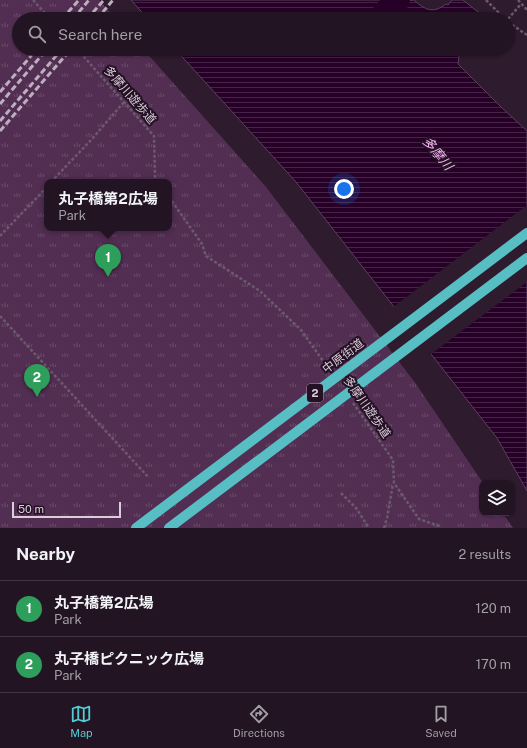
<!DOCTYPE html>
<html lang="en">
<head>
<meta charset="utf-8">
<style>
	:root { --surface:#221422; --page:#2e212f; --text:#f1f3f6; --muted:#a29ea5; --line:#3f3340; --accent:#51ccd2 }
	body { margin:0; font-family:"Public Sans","Noto Sans JP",sans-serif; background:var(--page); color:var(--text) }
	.controls { position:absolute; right:12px; bottom:12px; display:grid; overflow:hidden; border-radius:8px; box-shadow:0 1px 3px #0004 }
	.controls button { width:36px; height:36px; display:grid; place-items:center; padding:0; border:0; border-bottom:1px solid var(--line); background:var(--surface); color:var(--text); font:20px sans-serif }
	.scale { position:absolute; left:12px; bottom:10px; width:109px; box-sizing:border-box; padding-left:4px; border:2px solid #dbcedb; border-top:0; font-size:11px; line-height:14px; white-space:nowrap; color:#dbcedb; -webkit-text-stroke:3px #241124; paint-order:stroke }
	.you { position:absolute; left:344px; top:189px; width:14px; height:14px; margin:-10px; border:3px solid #fff; border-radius:50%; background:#1a73e8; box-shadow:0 0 0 6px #1a73e833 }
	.badge { display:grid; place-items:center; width:26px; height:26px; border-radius:50%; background:var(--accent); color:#fff; font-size:13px; font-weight:700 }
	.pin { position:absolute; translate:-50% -33px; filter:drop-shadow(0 1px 2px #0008) }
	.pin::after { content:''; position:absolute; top:21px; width:14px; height:12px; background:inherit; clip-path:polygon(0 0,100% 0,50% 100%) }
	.popup { position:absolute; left:44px; top:179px; width:128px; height:52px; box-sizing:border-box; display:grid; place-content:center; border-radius:8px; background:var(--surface); filter:drop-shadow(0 1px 3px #0005); font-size:13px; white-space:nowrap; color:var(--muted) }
	.popup b { font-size:15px; color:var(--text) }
	.popup::after { content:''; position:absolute; left:50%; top:100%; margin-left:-8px; border:8px solid transparent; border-top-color:var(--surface) }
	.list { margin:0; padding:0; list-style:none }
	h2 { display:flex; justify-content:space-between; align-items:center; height:52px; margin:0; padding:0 16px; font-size:17px }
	h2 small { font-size:13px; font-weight:400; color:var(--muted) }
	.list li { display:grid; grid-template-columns:26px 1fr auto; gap:12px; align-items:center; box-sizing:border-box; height:56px; padding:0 16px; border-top:1px solid var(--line) }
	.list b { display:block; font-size:15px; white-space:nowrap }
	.list p { margin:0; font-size:13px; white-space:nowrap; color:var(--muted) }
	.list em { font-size:13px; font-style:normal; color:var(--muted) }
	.icon { flex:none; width:22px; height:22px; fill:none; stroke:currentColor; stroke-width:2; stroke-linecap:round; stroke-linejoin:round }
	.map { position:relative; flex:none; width:527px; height:528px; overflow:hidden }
	.search { position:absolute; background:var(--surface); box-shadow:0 1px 3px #0004; left:12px; right:12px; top:12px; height:44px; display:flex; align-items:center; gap:10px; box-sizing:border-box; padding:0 14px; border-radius:22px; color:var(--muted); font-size:15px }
	.sheet { height:164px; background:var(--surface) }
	nav { display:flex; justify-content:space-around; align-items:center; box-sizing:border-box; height:56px; border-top:1px solid var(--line); background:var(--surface); font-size:11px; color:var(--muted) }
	nav a { display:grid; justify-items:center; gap:2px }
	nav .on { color:var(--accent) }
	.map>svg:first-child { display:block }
</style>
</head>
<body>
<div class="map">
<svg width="527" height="528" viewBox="0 0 527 528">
	<defs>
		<pattern id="park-tufts" width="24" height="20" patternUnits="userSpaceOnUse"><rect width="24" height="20" fill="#532e53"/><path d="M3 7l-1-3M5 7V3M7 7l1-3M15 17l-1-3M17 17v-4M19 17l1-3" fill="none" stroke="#6b4b6b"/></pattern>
		<pattern id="water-rules" width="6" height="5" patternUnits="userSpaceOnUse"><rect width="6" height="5" fill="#270028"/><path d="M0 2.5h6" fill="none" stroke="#462447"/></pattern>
	</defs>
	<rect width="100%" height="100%" fill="#2e1b2e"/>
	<path fill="url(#park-tufts)" fill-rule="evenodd" d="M0 0H99L116 19H19V49H143L266 187 416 384 483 483 482 513H503L513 528H0ZM47 182H169V228H47Z"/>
	<g fill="url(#water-rules)" stroke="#5d3e5e">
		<path d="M131 0H394L395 2 414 0C425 10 433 14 446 4L448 5 452 0H463L483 16 480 19H148Z"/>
		<polygon points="175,49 460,49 458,64 501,107 527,131 527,491 497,438 296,182"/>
	</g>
	<polygon fill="#2e1b2e" points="527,205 527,282 430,355 392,308"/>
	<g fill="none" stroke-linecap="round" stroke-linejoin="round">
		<polyline stroke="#270028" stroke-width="26" points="381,19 397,0"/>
		<g stroke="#6b5a6b" stroke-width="2.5" stroke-dasharray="3 2" stroke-linecap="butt">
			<polyline points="33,0 50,19"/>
			<polyline points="486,0 505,19"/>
			<polyline points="518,0 527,10"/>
			<polyline points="508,19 521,4"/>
			<polyline points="508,22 527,35"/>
			<polyline points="77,49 154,136 155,178 158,182"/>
			<polyline points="51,182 92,139 124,102"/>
			<polyline points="169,197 202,244 206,256 260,291 301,330 328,368"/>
			<polyline points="0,236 47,187"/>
			<polyline points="0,316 149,478"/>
			<polyline points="353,403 393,460 394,483 419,519 439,526 439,528"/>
			<polyline points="341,493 356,508 369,528"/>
			<polyline points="384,528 387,518 393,484"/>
		</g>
		<g stroke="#57bfc4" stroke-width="10">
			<polyline points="136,528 527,233"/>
			<polyline points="169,528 527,258"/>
		</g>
		<g stroke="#bdafbd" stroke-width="3" stroke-dasharray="6 3" stroke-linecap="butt">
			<polyline points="62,19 79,0"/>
			<polyline points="73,19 89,0"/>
			<polyline points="87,19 104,0"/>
			<polyline points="97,19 113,0"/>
			<polyline points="0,92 37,49"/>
			<polyline points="0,104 47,49"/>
			<polyline points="0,121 62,49"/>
			<polyline points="0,131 71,49"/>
		</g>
	</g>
	<g text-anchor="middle" stroke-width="4" stroke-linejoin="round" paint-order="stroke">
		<rect fill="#241124" stroke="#a495a4" stroke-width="1" x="307" y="384" width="16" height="18" rx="3"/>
		<g font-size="11" font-weight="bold" fill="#dbcedb">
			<text x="315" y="397">2</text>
		</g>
		<g font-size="12" fill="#dbcedb" stroke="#241124">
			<text transform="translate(130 95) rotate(49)" y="4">多摩川遊歩道</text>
			<text transform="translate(343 356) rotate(-37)" y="4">中原街道</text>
			<text transform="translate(367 407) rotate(55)" y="4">多摩川遊歩道</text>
		</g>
		<g font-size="13" font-style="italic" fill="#f9b5f7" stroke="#241124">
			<text transform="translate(438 153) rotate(50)" y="5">多摩川</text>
		</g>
	</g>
</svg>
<div class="controls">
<button><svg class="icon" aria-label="layers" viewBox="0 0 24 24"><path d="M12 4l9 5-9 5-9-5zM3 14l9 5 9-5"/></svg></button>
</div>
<div class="scale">50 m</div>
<div class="you"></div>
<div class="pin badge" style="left:108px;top:277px;background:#2e9e5b">1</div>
<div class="popup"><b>丸子橋第2広場</b>Park</div>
<div class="pin badge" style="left:37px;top:397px;background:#2e9e5b">2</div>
<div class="search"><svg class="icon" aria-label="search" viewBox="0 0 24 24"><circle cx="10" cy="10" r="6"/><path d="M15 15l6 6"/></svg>Search here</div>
</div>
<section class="sheet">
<h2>Nearby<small>2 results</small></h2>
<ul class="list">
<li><span class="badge" style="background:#2e9e5b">1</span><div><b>丸子橋第2広場</b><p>Park</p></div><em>120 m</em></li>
<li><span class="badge" style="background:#2e9e5b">2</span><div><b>丸子橋ピクニック広場</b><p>Park</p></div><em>170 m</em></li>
</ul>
</section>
<nav>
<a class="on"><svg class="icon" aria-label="map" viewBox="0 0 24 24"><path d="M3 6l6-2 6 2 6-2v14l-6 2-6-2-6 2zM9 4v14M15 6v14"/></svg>Map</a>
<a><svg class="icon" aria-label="directions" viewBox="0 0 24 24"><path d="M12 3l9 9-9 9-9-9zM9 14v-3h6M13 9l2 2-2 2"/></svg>Directions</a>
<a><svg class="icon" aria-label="saved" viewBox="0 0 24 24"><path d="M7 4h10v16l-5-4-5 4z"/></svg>Saved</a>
</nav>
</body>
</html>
